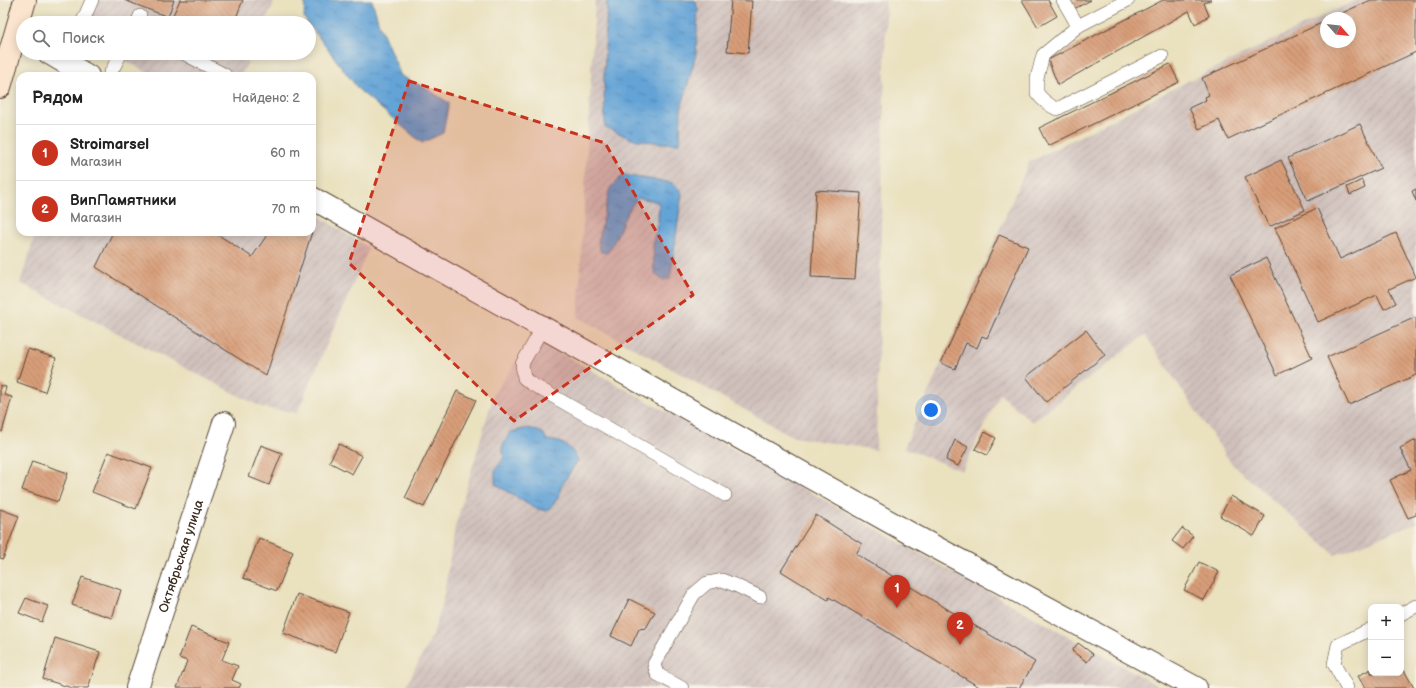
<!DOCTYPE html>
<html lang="ru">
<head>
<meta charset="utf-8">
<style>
	:root { --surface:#fff; --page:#f2f2f2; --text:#222; --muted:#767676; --line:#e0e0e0; --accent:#c8321e }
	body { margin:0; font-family:"Balsamiq Sans",sans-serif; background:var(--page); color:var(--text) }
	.controls { position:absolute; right:12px; bottom:12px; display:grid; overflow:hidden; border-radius:8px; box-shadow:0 2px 10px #0003 }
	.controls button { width:36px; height:36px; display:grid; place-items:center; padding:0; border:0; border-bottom:1px solid var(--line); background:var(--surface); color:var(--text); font:20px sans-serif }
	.compass { position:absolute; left:1320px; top:12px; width:36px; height:36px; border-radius:50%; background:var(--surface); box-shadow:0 2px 10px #0003; rotate:117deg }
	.you { position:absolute; left:931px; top:410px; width:14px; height:14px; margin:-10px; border:3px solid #fff; border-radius:50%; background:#1a73e8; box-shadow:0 0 0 6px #1a73e833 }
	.badge { display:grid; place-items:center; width:26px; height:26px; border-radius:50%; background:var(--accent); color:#fff; font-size:13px; font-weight:700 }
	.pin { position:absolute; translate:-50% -33px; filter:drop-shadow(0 1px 2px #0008) }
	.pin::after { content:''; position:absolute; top:21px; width:14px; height:12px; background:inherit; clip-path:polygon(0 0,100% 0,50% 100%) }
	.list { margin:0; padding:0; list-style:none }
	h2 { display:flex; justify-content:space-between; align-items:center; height:52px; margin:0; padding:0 16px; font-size:17px }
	h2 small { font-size:13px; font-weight:400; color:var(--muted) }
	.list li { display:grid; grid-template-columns:26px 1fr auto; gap:12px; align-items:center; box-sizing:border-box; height:56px; padding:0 16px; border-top:1px solid var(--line) }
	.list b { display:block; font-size:15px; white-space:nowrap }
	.list p { margin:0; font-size:13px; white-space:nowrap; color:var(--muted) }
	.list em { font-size:13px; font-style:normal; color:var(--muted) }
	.icon { flex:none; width:22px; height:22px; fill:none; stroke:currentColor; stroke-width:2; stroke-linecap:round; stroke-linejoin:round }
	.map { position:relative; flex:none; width:1416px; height:688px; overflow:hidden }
	.search { position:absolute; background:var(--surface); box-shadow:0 2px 10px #0003; left:16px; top:16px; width:300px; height:44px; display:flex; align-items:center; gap:10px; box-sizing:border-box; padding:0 14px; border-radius:22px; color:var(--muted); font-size:15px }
	.panel { position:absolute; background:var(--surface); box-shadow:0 2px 10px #0003; left:16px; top:72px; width:300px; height:164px; border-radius:12px }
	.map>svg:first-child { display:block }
</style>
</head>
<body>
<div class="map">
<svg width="1416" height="688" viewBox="0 0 1416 688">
	<defs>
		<pattern id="industrial-furrows" width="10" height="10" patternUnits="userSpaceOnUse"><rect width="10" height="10" fill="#cfc0bb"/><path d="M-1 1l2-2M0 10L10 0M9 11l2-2" fill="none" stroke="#b3a5a0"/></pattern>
		<pattern id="water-ripples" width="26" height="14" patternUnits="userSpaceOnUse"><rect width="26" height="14" fill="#63a3d6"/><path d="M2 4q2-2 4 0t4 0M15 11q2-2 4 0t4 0" fill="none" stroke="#5385ad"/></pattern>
		<pattern id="building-back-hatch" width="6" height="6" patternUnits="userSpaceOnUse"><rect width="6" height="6" fill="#d89e79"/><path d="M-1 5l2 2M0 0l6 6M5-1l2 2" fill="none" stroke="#b08163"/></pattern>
	</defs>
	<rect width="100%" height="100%" fill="#f7f3e8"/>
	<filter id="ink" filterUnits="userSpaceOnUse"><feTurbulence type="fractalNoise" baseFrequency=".025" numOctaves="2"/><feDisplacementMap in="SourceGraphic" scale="8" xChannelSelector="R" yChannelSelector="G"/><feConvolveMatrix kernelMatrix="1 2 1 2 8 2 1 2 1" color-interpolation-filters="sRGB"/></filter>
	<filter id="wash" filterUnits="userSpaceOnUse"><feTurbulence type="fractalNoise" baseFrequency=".012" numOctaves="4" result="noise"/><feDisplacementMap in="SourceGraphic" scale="16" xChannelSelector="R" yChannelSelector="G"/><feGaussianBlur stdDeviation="0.9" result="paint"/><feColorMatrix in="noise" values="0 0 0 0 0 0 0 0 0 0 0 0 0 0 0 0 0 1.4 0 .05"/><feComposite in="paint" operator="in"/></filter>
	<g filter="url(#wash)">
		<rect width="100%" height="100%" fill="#eae1bf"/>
		<g fill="url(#industrial-furrows)" fill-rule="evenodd">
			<polygon points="99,0 275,0 265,23 89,23"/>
			<polygon points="595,0 885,0 886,21 876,450 794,437 578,317"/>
			<path d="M1356 0H1416V523L1335 555 1231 463 1145 335 1032 422 1000 394 962 471 904 448 1029 162 1184 83ZM1326 18H1350V42H1326Z"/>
			<polygon points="112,53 252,53 241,76 154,76"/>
			<polygon points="312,212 369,248 297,413 263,408 20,283 36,232 312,232"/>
			<polygon points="534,338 1066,635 1162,688 405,688 433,634 442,605 455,527 494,393"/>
		</g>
		<g fill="url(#water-ripples)" stroke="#4f667a">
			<polygon points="305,0 372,0 379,24 401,76 426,88 449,103 443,133 422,143 359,90 304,18"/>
			<polygon points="607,0 695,0 698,9 696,54 681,110 680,143 660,143 632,139 605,127 604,76"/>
			<path d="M623 175 674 183 682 193 670 279 663 280 656 275 654 270 653 243 658 221 659 203 650 200 638 198C622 214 620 236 607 253L601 252 598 242 610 188Z"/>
			<path d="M529 428 543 433 547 440C562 441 571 446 578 460L561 487 558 498 547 511 534 508 495 484V470L504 458 502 447 510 432Z"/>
		</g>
		<g id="blocks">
			<g fill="url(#building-back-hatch)">
				<polygon points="124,0 174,0 168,17"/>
				<polygon points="180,0 243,0 234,23 193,23 173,15"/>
				<polygon points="731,0 752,1 748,53 727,51"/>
				<polygon points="1022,0 1048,0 1057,16 1038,27"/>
				<polygon points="1067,0 1091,0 1072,10"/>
				<polygon points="1163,0 1211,0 1204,3 1209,16 1195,24 1189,11 1058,85 1048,60"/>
				<polygon points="1371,0 1416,0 1416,52 1228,139 1219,120 1199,129 1189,108 1206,100 1205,97 1209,95 1202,78 1326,21 1326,42 1350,42 1350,18 1331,18"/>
				<polygon points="1170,64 1179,82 1048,146 1039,128"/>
				<polygon points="1360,124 1381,168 1308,201 1288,158"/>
				<polygon points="1281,160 1305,210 1269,227 1245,177"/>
				<polygon points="1362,180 1365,188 1350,195 1347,187"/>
				<polygon points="1416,189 1416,201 1412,191"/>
				<polygon points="816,190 861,193 855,279 811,277"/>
				<polygon points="1317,208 1340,259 1396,233 1416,277 1389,289 1396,303 1384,309 1377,295 1318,322 1275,228"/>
				<polygon points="113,232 214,232 252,257 269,232 312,232 266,376 96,267"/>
				<polygon points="999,235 1028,247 987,338 982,336 977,348 966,343 955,369 941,363"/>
				<polygon points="1266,258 1312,358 1277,375 1230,275"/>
				<polygon points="1416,317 1416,375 1349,405 1327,357"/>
				<polygon points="1086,330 1105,355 1046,402 1026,377"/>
				<polygon points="28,349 56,358 45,392 17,382"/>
				<polygon points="0,385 6,387 4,395 12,397 2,432 0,431"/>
				<polygon points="457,391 476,400 424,507 405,498"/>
				<polygon points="985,432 996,438 987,455 975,449"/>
				<polygon points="955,440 968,447 958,466 946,460"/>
				<polygon points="1416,440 1416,515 1408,518 1390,480 1411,470 1400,448"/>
				<polygon points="339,444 362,456 352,474 329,462"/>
				<polygon points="261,445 282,453 269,485 249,477"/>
				<polygon points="108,452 152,468 136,509 92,492"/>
				<polygon points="32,461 68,473 58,502 22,490"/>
				<polygon points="1231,496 1265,516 1254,536 1220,516"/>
				<polygon points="0,509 19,516 3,559 0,558"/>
				<polygon points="816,515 862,544 856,554 1035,662 1019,688 981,688 829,597 828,600 781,571"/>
				<polygon points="1182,528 1193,536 1183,549 1172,541"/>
				<polygon points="259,538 293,552 277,591 243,578"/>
				<polygon points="1199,562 1219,572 1204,600 1184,590"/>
				<polygon points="82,577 121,590 112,618 72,605"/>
				<polygon points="297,594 349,612 335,652 283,633"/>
				<polygon points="26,598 48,606 42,622 19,613"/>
				<polygon points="629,599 655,612 646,628 639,629 631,646 611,636"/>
				<polygon points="191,627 229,642 222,660 238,666 232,680 241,684 239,688 177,688 187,661 179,658"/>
				<polygon points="55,638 100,652 88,688 72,688 43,679"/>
				<polygon points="1078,643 1093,654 1087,662 1072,651"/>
				<polygon points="1401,665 1414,688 1365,688 1358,676 1371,669 1371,673 1401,673"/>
			</g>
		</g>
	</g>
	<g filter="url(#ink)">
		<use href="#blocks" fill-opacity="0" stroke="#554536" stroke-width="1"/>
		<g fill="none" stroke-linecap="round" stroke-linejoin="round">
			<defs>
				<g id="service">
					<polyline points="1063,0 1078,26"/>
					<path d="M1128 0 1078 26 1043 55 1037 78V93C1043 101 1048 105 1057 109L1162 56"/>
					<polyline points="82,23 92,0"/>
					<polyline points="137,23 140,16"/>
					<polyline points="183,53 225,75"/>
					<polyline points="109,76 121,53"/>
					<polyline points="543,327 522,364 524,378 530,383 725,495"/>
					<polyline points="1401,614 1416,606"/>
					<polyline points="682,688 657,674 654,664 694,594 707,583 722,580 737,586 760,597"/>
					<polyline points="1347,688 1334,664 1338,645 1371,629"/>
				</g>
				<g id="minor">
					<polyline points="49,53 88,76"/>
					<polyline points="312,198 913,535 1196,688"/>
					<path id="s1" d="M137 688 224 423"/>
				</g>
				<polyline id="secondary" points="0,87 25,0"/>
			</defs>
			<use href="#service" stroke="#554536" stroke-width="14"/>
			<use href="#minor" stroke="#554536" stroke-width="24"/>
			<use href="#secondary" stroke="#554536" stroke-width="24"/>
			<use href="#service" stroke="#fff" stroke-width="13"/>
			<use href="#minor" stroke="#fff" stroke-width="22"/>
			<use href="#secondary" stroke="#fce5cf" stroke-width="22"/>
		</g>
	</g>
	<path fill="#c8321e" fill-opacity="0.2" stroke="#c8321e" stroke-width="3" stroke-dasharray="8 5" stroke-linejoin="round" d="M409 81 605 143 693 295 514 421 349 263Z"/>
	<g text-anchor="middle" stroke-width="3.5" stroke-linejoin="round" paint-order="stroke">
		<g font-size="13" fill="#3b2a1e" stroke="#f7f3e8">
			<text dy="5" stroke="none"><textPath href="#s1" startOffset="139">Октябрьская улица</textPath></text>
		</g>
	</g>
</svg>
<div class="controls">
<button>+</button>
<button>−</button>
</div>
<svg class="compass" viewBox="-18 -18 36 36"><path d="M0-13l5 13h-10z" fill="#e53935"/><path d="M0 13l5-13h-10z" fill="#767676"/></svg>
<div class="you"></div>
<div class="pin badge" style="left:897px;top:608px">1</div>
<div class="pin badge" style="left:960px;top:645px">2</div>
<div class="search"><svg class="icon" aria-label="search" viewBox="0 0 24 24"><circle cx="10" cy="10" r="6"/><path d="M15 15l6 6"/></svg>Поиск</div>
<section class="panel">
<h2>Рядом<small>Найдено: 2</small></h2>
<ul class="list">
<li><span class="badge">1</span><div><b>Stroimarsel</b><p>Магазин</p></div><em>60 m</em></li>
<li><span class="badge">2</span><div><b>ВипПамятники</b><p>Магазин</p></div><em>70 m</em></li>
</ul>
</section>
</div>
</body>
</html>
